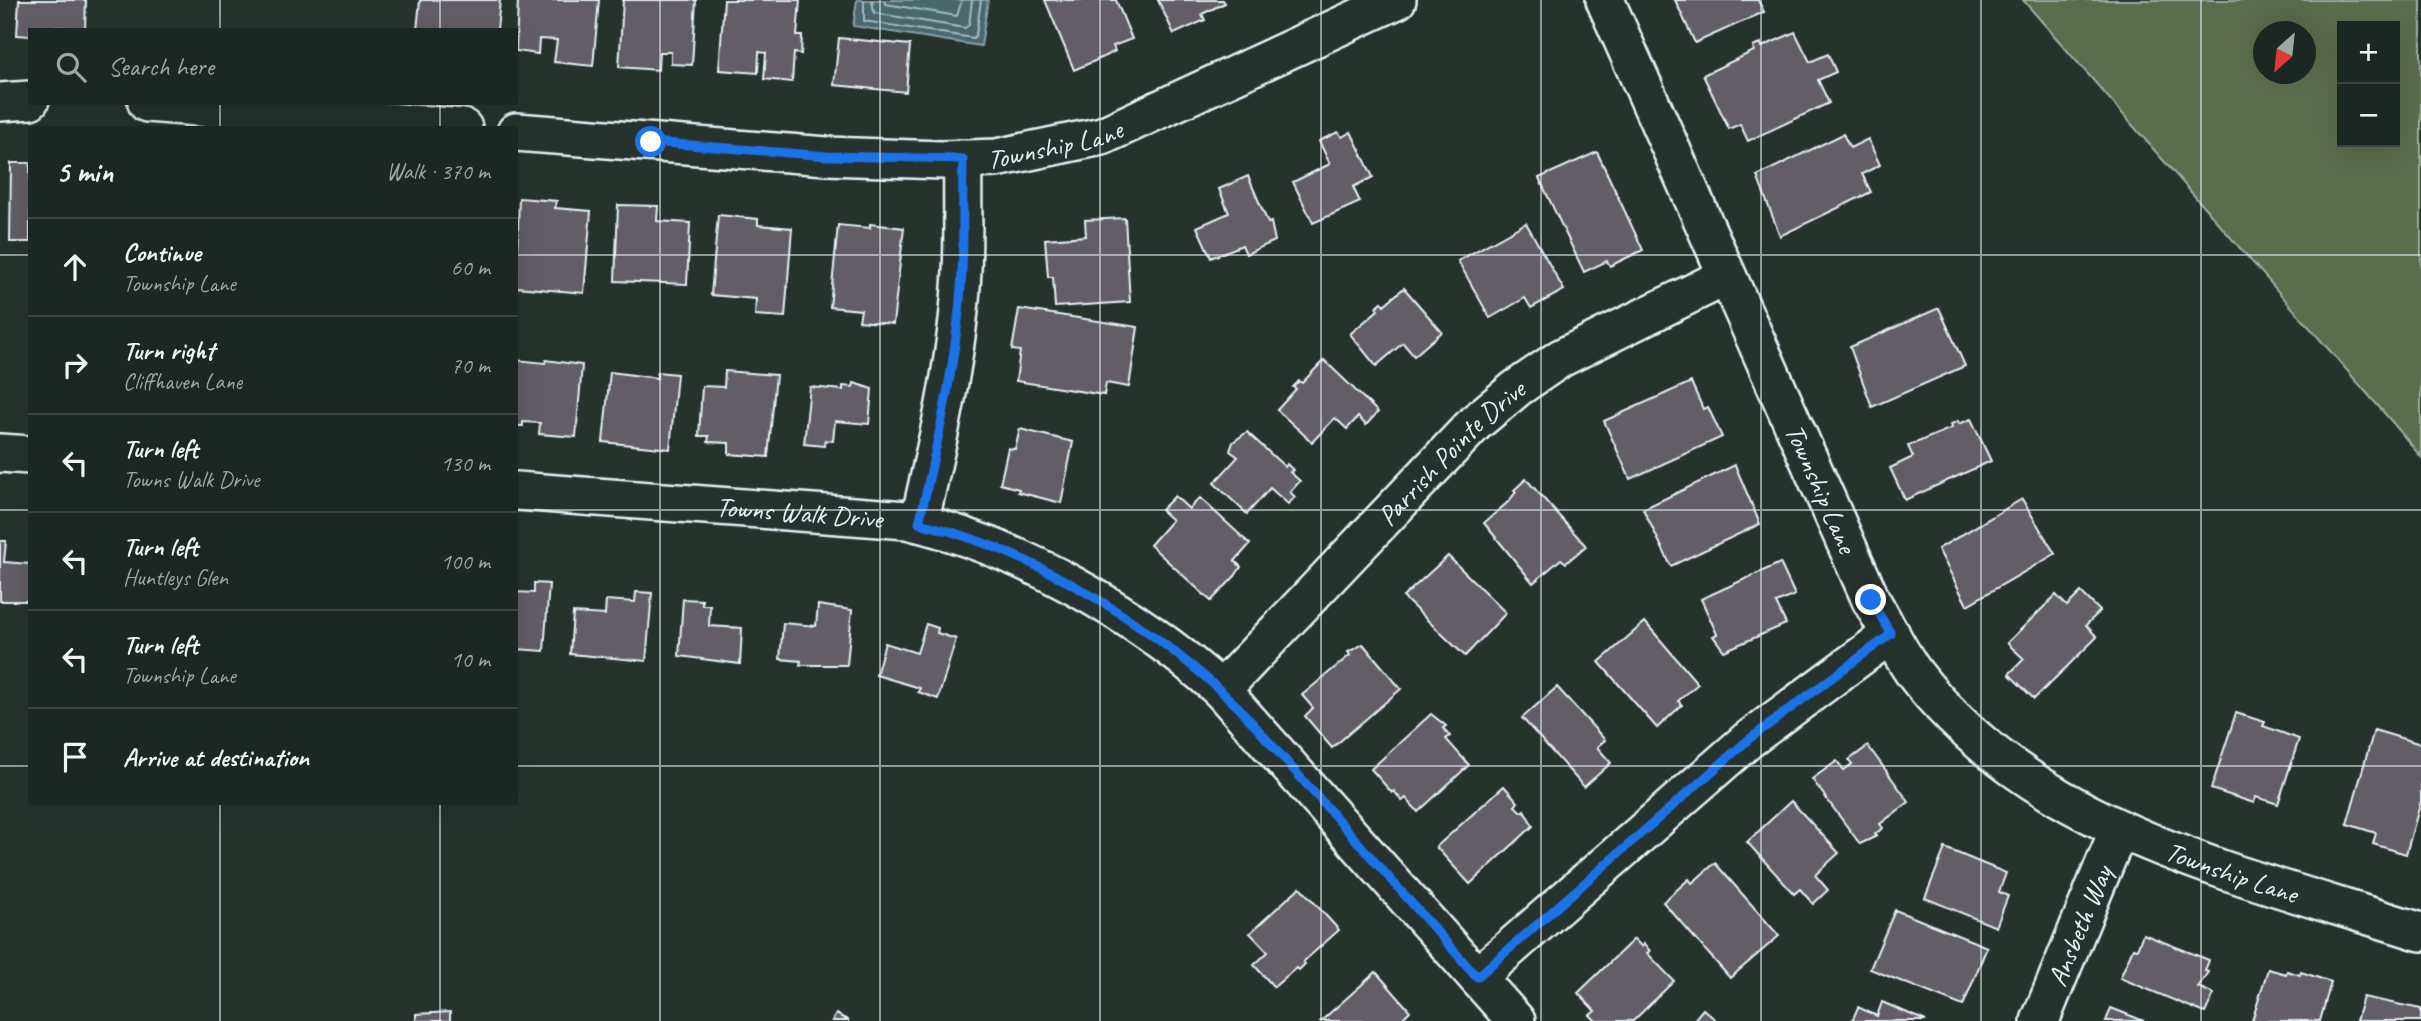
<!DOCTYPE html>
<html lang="en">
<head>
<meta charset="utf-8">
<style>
	:root { --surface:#1c2622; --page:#252e2a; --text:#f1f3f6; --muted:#a0a5a5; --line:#3a4340 }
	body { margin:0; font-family:Caveat,sans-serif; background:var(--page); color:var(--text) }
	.controls { position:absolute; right:21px; top:21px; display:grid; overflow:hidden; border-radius:0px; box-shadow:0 7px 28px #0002 }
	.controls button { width:63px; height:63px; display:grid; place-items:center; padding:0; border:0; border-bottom:2px solid var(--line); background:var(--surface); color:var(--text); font:35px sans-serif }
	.compass { position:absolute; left:2253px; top:21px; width:63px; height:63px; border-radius:50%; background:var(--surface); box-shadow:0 7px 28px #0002; rotate:207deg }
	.stop { position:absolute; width:21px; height:21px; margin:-16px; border:5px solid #1a73e8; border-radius:50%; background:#fff }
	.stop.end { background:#1a73e8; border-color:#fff; box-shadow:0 2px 7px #0008 }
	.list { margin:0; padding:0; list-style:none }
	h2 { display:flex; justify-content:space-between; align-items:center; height:91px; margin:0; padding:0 28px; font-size:30px }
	h2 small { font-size:23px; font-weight:400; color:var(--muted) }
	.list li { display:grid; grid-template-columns:46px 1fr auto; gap:21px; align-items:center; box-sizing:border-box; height:98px; padding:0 28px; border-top:2px solid var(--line) }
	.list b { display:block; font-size:26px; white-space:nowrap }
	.list p { margin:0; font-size:23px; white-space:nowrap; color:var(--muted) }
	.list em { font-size:23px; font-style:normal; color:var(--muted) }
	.icon { flex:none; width:38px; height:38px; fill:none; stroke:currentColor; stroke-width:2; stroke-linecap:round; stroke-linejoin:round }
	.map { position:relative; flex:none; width:2421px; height:1021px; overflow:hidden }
	.search { position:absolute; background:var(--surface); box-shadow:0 7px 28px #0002; left:28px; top:28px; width:490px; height:77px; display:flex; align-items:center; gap:18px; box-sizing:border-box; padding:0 24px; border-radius:0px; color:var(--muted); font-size:26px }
	.panel { position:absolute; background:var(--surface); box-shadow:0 7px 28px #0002; left:28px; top:126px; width:490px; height:679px; border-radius:0px }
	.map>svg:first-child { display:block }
</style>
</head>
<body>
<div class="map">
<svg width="2421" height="1021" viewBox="0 0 2421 1021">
	<rect width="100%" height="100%" fill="#26332d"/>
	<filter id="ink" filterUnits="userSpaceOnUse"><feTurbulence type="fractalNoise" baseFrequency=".0143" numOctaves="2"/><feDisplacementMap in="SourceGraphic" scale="14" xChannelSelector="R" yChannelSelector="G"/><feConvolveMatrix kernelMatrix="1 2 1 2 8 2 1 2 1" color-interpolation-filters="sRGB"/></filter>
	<g filter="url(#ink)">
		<path fill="#5d6c4e" stroke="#a2aea3" stroke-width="2" fill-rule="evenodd" d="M2023 0H2421V457L2393 423ZM2342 26H2395V142H2342ZM2264 32H2306V74H2264Z"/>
		<polygon fill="#48686e" stroke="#889fa5" stroke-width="2" points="857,0 988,0 981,46 853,26"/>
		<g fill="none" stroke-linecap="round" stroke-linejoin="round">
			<g stroke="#a8bac1" stroke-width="2">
				<polyline points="864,0 864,21 973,38 976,35 981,0"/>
				<polyline points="872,0 874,13 965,28 969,25 972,0"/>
				<polyline points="883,0 886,4 957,16 962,0"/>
			</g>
		</g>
		<g fill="#645d66" stroke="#e8f1f8" stroke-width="2">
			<polygon points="19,0 86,0 85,29 51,27 51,30 30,30 30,36 17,35"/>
			<polygon points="420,0 500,0 497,30 417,30"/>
			<polygon points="518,0 599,0 593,66 554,62 557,40 539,39 538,54 516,51"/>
			<polygon points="623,0 696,0 692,65 671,64 671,52 659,52 658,70 619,67"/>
			<polygon points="724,0 800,0 797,36 802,36 801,54 794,53 792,82 764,79 766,53 759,52 758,73 719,70"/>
			<polygon points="1045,0 1116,0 1132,39 1113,46 1115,51 1106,56 1074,70"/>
			<polygon points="1158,0 1223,0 1225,3 1202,14 1205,20 1174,34"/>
			<polygon points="1675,0 1758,0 1764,12 1695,43"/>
			<polygon points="1795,32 1810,62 1828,54 1836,72 1818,80 1829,103 1748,141 1740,124 1729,129 1703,75 1754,51 1753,47 1761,43 1762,47"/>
			<polygon points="839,38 910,45 906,92 834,85"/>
			<polygon points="1338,132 1342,137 1351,132 1373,177 1353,187 1360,202 1313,223 1293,182 1330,164 1319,141"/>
			<polygon points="1843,134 1850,148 1868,139 1880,165 1862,174 1871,192 1780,236 1757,176"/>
			<polygon points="1597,152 1643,250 1610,266 1607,261 1584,272 1539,178"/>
			<polygon points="11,163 30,163 30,242 10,242"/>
			<polygon points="1248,176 1268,223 1271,222 1275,241 1246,254 1242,245 1211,258 1197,227 1229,213 1219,189"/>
			<polygon points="519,198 557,201 555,208 591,211 584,293 516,287"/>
			<polygon points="618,205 658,206 657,221 690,223 687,284 615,281"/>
			<polygon points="718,215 758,219 758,225 792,228 785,317 755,315 756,299 711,295"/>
			<polygon points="1125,218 1130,302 1055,307 1053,277 1048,277 1045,239 1086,236 1085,220"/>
			<polygon points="1526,223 1564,290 1531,308 1525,298 1490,318 1458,261"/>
			<polygon points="870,224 904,228 893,324 859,321 861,310 830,307 838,225 870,228"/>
			<polygon points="1404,288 1442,332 1414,356 1403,343 1376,366 1350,334 1378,310 1376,307 1382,302 1384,305"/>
			<polygon points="1939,308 1965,366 1872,407 1850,347"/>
			<polygon points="1019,309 1138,327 1129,387 1106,383 1104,395 1016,381 1020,351 1012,350"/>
			<polygon points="516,360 545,363 546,360 582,365 576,437 539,434 540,423 523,422 523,426 516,426"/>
			<polygon points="1324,360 1378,412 1366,425 1358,417 1347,429 1335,418 1312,442 1277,410 1296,389 1293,387 1299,381 1302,383"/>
			<polygon points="725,371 776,375 768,457 729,454 729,443 708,442 709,436 699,436 702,386 724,387"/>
			<polygon points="610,372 657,378 657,372 677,374 670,449 603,442"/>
			<polygon points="1691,382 1703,409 1708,407 1722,437 1630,479 1604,421"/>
			<polygon points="854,383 872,389 869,424 835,421 833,441 825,440 824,446 804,444 810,387 843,390 843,386 853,387"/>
			<polygon points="1971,419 1991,461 1905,500 1890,468 1913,457 1908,446 1952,428 1951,424 1958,421 1959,424"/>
			<polygon points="1020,429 1073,442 1061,503 1018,492 1019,489 1000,484 1008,448 1015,449"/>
			<polygon points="1247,432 1285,467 1287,464 1293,470 1290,472 1300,481 1290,492 1295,497 1288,504 1270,488 1247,514 1214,483 1238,457 1230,451 1233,442"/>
			<polygon points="1735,465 1760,524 1671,566 1643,509"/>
			<polygon points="1526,479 1586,546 1566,563 1561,559 1533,583 1484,523 1508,502 1516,492 1514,490"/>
			<polygon points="1175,496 1189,509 1200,498 1250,544 1235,561 1241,567 1235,576 1211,601 1150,545 1172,520 1161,510"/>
			<polygon points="2022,499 2055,554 1967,605 1938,549"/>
			<polygon points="0,541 6,541 4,562 30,564 30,601 0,601"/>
			<polygon points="1448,556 1506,613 1465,656 1403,597"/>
			<polygon points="1780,563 1795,595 1776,603 1786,624 1724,651 1713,636 1717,634 1701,599"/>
			<polygon points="534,583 549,584 544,651 516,649 516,592 534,593"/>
			<polygon points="636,592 652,593 646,661 570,654 573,613 605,615 606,600 635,602"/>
			<polygon points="2081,592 2100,611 2086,625 2097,637 2034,699 2009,674 2024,659 2007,643 2056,595 2067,606"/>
			<polygon points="683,599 702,600 702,605 710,605 709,626 742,628 740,664 679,656"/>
			<polygon points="818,605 852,610 847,665 800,665 801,661 780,659 783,623 816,626"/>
			<polygon points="1645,622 1698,684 1678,701 1682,705 1657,728 1599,662"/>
			<polygon points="926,624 938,628 937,633 956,639 938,699 918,692 920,688 876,675 885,643 917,653"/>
			<polygon points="1363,644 1401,689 1332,748 1305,716 1313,708 1302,695 1350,655 1348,652"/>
			<polygon points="1557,687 1605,740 1597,747 1611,763 1584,787 1522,718"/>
			<polygon points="2236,713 2265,722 2263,726 2299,739 2278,804 2256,797 2254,803 2211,789"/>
			<polygon points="1431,714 1446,726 1443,728 1450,736 1446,739 1469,765 1418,812 1406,798 1402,801 1394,791 1392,793 1371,769"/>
			<polygon points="2374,730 2421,744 2421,801 2406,854 2373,844 2376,833 2347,824"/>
			<polygon points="1868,746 1909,802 1880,824 1883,828 1875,834 1877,836 1860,844 1812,779 1837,761 1844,770 1852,764 1849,760"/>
			<polygon points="1504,786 1518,802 1515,806 1521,812 1524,810 1533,826 1470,884 1436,847"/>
			<polygon points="1791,801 1839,853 1815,875 1828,890 1813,904 1800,889 1794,894 1747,842"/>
			<polygon points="1945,848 2006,873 1999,892 2008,896 1996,927 1925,898"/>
			<polygon points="1715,863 1779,936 1730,978 1663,902 1689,879 1692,883"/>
			<polygon points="1300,887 1339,930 1303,962 1305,964 1299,970 1296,968 1274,987 1254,965 1268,952 1250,933"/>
			<polygon points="1895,910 1987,947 1963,1006 1870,969"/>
			<polygon points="2143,934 2209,960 2205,971 2208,972 2198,987 2214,994 2205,1013 2120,978 2133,948 2137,949"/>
			<polygon points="1634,939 1642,947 1644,944 1650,951 1647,953 1674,981 1633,1021 1596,1021 1590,1015 1595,1011 1578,993"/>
			<polygon points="2268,969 2286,974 2287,971 2300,975 2301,972 2331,982 2320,1021 2252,1021"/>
			<polygon points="1376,972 1410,1011 1404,1017 1399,1021 1321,1021"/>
			<polygon points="2363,997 2421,1009 2421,1021 2356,1021"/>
			<polygon points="1882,1002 1926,1021 1852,1021 1858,1007 1877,1016"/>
			<polygon points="2111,1008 2144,1021 2106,1021"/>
			<polygon points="1703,1009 1717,1021 1693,1021"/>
			<polygon points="450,1012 450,1021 416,1021 416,1014"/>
			<polygon points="836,1014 849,1021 832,1021"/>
		</g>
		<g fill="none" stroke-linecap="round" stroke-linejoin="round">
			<defs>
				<g id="street">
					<path id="s1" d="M1605 0 1871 600C1885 624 1898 650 1914 673 2036 832 2241 874 2421 932"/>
					<polyline points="0,102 30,100"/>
					<polyline points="147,103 463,128"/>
					<path id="s2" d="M516 132 827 156 942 160 996 158 1102 136 1397 0"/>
					<polyline points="0,453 30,455"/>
					<path id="s3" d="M516 491 907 520C1018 546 1136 613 1221 690L1516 1021"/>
					<path d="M919 523C938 441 958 356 962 271 964 234 962 196 963 159"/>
					<path id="s4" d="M1221 690 1475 423 1517 388 1561 358 1727 276"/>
					<polyline points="1477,977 1748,740 1891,634"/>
					<path id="s5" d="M2040 1021 2119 829"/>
				</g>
			</defs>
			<use href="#street" stroke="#e8f1f8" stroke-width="42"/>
			<use href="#street" stroke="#26332d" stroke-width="37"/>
		</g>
	</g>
	<g fill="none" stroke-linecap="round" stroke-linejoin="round" filter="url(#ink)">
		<path stroke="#1a73e8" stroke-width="9" d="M651 142 827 156 963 159C962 196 964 234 962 271 958 356 938 441 919 523 1034 550 1156 627 1240 709L1477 977 1748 740 1891 634 1871 600"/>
	</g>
	<path fill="none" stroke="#e8f1f8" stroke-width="2" stroke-opacity="0.55" d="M220 0V30M440 0V30M660 0V1021M880 0V1021M1100 0V1021M1321 0V1021M1541 0V1021M1761 0V1021M1981 0V1021M2201 0V1021M220 103V128M440 103V128M0 255H30M516 255H2421M0 510H30M516 510H2421M0 766H30M516 766H2421M220 803V1021M440 803V1021"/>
	<g text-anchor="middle" stroke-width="6" stroke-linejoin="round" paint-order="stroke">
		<g font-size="28" fill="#e8f1f8" stroke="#26332d">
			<text dy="10" stroke="none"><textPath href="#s2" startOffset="541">Township Lane</textPath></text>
			<text dy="10" stroke="none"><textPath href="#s4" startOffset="331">Parrish Pointe Drive</textPath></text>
			<text dy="10" stroke="none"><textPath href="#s1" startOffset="534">Township Lane</textPath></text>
			<text dy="10" stroke="none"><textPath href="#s3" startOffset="284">Towns Walk Drive</textPath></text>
			<text dy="10" stroke="none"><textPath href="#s1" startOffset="1122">Township Lane</textPath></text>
			<text dy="10" stroke="none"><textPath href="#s5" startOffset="103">Ansbeth Way</textPath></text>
		</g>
	</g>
</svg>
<div class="controls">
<button>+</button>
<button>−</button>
</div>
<svg class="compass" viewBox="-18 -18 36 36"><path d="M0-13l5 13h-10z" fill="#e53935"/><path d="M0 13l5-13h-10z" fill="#a0a5a5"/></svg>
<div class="stop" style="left:651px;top:142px"></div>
<div class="stop end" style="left:1871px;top:600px"></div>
<div class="search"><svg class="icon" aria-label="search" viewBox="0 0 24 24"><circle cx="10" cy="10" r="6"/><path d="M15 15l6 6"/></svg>Search here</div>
<section class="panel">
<h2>5 min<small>Walk · 370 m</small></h2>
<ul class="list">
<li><svg class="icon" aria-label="ahead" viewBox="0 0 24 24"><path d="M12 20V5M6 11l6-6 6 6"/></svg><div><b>Continue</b><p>Township Lane</p></div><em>60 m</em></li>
<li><svg class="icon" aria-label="right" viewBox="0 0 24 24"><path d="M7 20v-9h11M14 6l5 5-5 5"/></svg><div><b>Turn right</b><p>Cliffhaven Lane</p></div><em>70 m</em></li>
<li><svg class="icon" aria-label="left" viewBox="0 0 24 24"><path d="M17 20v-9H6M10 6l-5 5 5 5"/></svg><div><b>Turn left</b><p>Towns Walk Drive</p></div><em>130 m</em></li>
<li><svg class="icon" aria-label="left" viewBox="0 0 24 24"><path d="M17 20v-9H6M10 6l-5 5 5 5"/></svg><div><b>Turn left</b><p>Huntleys Glen</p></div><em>100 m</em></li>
<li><svg class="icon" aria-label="left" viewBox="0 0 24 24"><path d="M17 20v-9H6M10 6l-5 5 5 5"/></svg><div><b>Turn left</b><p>Township Lane</p></div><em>10 m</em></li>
<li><svg class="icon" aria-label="arrive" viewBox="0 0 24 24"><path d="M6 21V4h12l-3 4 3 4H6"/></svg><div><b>Arrive at destination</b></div></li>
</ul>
</section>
</div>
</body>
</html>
